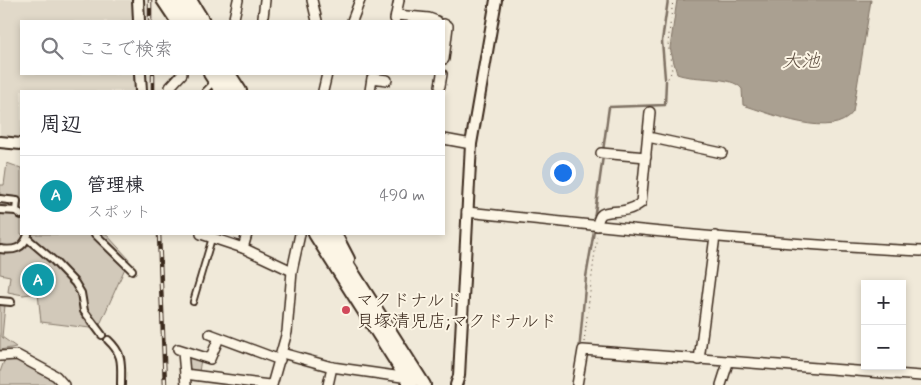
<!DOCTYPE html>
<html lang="ja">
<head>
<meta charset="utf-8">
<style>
	:root { --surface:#fff; --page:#f7f7f7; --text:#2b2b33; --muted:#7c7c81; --line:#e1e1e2; --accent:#d1495b }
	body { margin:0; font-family:Mynerve,"Klee One",sans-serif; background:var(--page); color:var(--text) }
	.controls { position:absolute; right:15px; bottom:15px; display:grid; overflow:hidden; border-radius:0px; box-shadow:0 2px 8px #0003 }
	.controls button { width:45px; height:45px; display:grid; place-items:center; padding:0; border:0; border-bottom:1px solid var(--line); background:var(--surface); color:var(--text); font:25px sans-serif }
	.you { position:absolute; left:562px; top:172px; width:18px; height:18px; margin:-12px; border:4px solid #fff; border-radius:50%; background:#1a73e8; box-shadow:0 0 0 8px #1a73e833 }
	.badge { display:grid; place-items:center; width:32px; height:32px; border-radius:50%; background:var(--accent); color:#fff; font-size:16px; font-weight:700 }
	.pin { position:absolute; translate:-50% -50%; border:2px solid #fff; box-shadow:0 1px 5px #0006 }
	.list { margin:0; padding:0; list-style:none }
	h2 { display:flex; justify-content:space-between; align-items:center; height:65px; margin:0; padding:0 20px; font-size:21px }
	h2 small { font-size:16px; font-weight:400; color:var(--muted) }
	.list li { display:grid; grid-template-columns:32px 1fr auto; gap:15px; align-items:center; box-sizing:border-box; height:80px; padding:0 20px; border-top:1px solid var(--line) }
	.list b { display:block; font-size:19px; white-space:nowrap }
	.list p { margin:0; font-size:16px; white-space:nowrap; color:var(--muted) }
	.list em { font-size:16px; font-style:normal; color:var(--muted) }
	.icon { flex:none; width:28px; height:28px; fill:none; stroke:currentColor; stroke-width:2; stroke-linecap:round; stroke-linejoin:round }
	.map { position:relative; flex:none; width:921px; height:385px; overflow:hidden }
	.search { position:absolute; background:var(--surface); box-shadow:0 2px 8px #0003; left:20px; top:20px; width:425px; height:55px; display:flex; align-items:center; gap:12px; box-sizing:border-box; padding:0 18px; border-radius:0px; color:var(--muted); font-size:19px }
	.panel { position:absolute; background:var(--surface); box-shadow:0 2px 8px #0003; left:20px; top:90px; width:425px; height:145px; border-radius:0px }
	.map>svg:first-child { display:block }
</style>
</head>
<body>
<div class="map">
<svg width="921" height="385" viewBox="0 0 921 385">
	<rect width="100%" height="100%" fill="#f0e9d9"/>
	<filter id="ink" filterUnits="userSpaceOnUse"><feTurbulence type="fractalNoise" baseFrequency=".02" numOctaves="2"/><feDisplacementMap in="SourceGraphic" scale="10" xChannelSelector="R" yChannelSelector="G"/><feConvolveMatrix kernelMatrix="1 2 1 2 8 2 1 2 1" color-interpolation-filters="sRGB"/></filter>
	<g filter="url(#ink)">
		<polygon fill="#e1d9c9" points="0,0 132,0 133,21 21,21 21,74 134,74 135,91 21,91 21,141 0,139"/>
		<g fill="#d2c9ba" stroke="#867a6c">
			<polygon points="7,163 21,168 21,234 106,234 129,259 98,329 41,322 38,293 23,295 8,292 10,276 0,274 0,185 4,185"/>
			<polygon points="0,304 5,305 2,337 16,347 0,350"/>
			<polygon points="17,357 55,378 60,385 0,385 0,372 4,361"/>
			<polygon points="189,357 201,359 199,372 188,371 187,358"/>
		</g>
		<path fill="#aaa091" stroke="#7e7163" d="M677 0H871L853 112C833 141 770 113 743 105L742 89C732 75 695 81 677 74L670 48Z"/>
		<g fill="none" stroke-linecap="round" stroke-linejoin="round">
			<g stroke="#7e7163" stroke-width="2.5">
				<polyline points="665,78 662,41 668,0"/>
				<polyline points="603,151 609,107 665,105 666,81"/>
				<polyline points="594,220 603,156"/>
				<polyline points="579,352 586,277 594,231"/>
			</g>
			<defs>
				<g id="service">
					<polyline points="205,91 213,83"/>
					<polyline points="193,302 212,238"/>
				</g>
				<g id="pedestrian">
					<polyline points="0,199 17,201 16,211"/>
					<polyline points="0,210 17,211 21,215"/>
					<polyline points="95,234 132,270"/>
					<polyline points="27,238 54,261 75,283 81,293 84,311 102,335"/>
					<path d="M0 249C14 251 23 249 28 235"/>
					<polyline points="0,301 11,302"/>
					<path d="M108 340C124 355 121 364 121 385"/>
				</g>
				<g id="minor">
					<polyline points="312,0 317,21"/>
					<polyline points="396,15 429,18 437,21"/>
					<polyline points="263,17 265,0"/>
					<polyline points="234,18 238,0"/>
					<polyline points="395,19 399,0"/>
					<polyline points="352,21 360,0"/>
					<polyline points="444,24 448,26 444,59"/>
					<polyline points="440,86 442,74"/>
					<polyline points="170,91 170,87 182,74"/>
					<polyline points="323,91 327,74"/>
					<polyline points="370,91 372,78 387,80"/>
					<polyline points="648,137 722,153"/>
					<polyline points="444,139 471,144"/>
					<polyline points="601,153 646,157"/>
					<path d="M467 212C618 228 769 244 921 251"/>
					<path d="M597 226C598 222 598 217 602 214 610 209 625 215 641 203L650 112"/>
					<polyline points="201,234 243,248 292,271"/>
					<polyline points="243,248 247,234"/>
					<polyline points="210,334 280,360"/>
					<polyline points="178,349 210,359 219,338"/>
					<polyline points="183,352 186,385"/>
					<polyline points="282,353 332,367 409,378"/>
					<polyline points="0,356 17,355 56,376 64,385"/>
					<polyline points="699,360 715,236"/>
					<polyline points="185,374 269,385"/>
					<polyline points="272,385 287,332 292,271 300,234"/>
					<polyline points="328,385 332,367"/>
					<polyline points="577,385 583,350 921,376"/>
					<polyline points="721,385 728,363"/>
				</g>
				<g id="tertiary">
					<polyline points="138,0 139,21"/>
					<polyline points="162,0 176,21"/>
					<polyline points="191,0 204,21"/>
					<polyline points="140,74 141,91"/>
					<polyline points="209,74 220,91"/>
					<polyline points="0,142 21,144"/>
					<polyline points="336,234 349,259"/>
					<polyline points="456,385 459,376 471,144 496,0"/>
				</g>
				<g id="primary">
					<polyline points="172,0 185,21"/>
					<polyline points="183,0 196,21"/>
					<polyline points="218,74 229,91"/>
					<polyline points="229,74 240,91"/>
					<polyline points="315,234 411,385"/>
					<polyline points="328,234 424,385"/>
				</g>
			</defs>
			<use href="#service" stroke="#3b2a1e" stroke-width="8"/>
			<use href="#pedestrian" stroke="#3b2a1e" stroke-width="10"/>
			<use href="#minor" stroke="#3b2a1e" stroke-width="12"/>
			<use href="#tertiary" stroke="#3b2a1e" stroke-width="14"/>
			<use href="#primary" stroke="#3b2a1e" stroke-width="16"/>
			<g stroke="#3b2a1e" stroke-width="1" stroke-dasharray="1 4" stroke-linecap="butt">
				<polyline points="664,79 667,80 672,71 668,43 673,0"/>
				<polyline points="584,342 597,234"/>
			</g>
			<use href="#service" stroke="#fcf5e5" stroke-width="4.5"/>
			<use href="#pedestrian" stroke="#fcf5e5" stroke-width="6"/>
			<use href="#minor" stroke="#fcf5e5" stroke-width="9"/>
			<use href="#tertiary" stroke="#fcf5e5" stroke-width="10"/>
			<use href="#primary" stroke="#fcf5e5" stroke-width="12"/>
			<defs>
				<g id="rail">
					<polyline points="150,0 150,21"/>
					<polyline points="153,74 153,91"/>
					<polyline points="159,234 165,385"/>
				</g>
			</defs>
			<use href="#rail" stroke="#3b2a1e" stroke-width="4.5"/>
			<use href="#rail" stroke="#fcf5e5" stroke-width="2.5" stroke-dasharray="8" stroke-linecap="butt"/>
		</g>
	</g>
	<circle fill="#d1495b" stroke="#fcf5e5" stroke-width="2" cx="346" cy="310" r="5"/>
	<g text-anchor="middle" stroke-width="4" stroke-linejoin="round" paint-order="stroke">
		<g font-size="18" fill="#3b2a1e" stroke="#fcf5e5" text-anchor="start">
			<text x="356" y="306">マクドナルド<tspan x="356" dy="21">貝塚清児店;マクドナルド</tspan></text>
		</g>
		<g font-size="19" font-style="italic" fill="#625346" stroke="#fcf5e5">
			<text x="801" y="67">大池</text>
		</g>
	</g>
</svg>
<div class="controls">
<button>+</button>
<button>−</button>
</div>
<div class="you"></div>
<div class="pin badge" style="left:38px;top:280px;background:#0f9aa8">A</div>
<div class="search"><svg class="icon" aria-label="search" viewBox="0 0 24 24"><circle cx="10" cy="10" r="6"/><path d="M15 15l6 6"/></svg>ここで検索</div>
<section class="panel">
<h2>周辺<small></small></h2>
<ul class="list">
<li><span class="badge" style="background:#0f9aa8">A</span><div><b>管理棟</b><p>スポット</p></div><em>490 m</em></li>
</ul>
</section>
</div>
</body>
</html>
